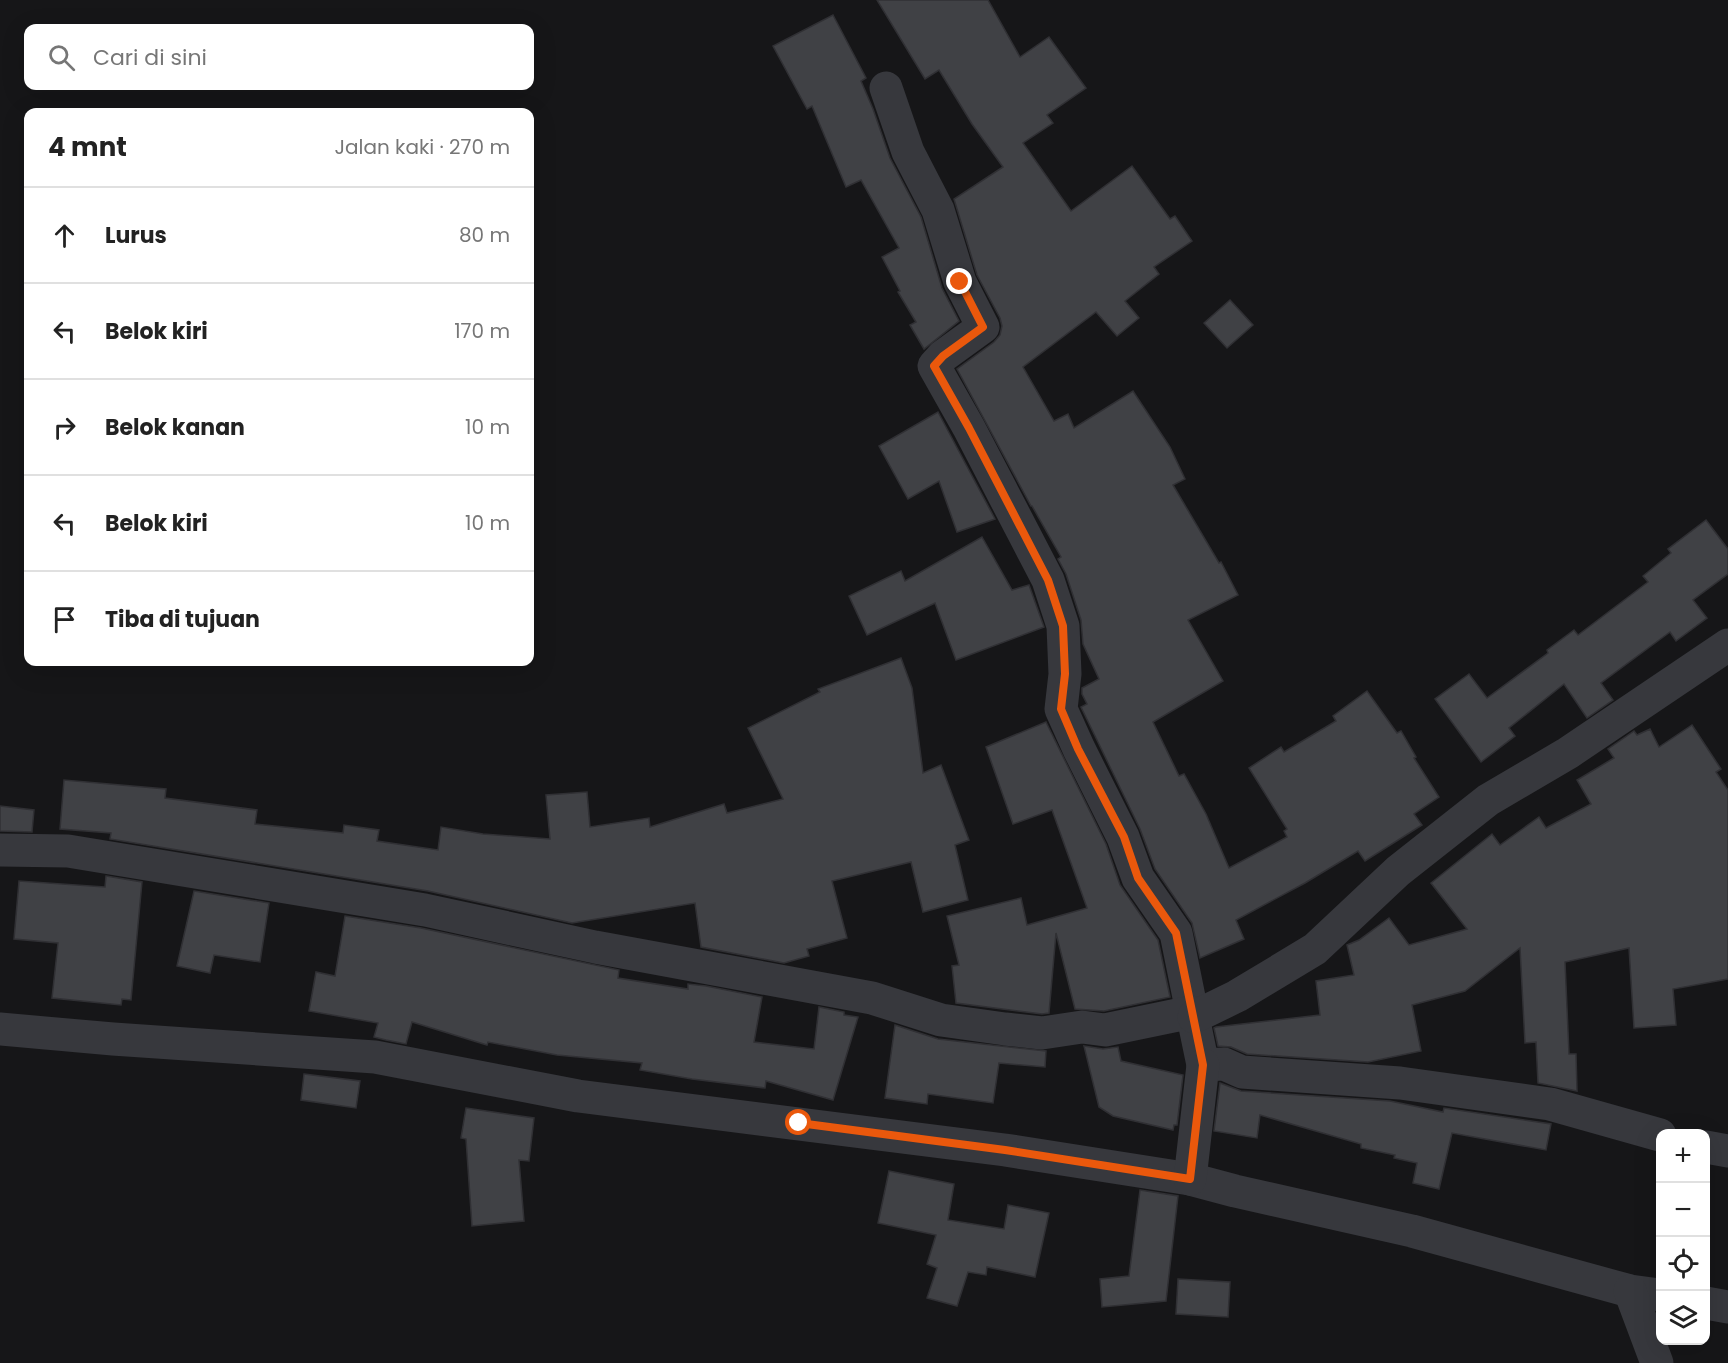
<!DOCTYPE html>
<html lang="id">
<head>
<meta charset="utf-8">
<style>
	:root { --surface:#fff; --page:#f6f6f6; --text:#222; --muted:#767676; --line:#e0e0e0 }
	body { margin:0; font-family:Poppins,sans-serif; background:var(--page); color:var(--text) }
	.controls { position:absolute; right:18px; bottom:18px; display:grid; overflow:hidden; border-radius:12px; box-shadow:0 6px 24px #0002 }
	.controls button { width:54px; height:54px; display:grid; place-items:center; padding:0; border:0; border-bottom:2px solid var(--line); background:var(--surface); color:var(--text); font:30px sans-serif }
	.stop { position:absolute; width:18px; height:18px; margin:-14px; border:4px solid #ea580c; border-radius:50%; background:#fff }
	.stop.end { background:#ea580c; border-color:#fff; box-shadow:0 2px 6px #0008 }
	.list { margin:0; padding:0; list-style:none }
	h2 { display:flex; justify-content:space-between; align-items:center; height:78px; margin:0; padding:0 24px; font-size:26px }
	h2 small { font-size:20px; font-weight:400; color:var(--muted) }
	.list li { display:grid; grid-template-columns:39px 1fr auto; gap:18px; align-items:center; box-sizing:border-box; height:96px; padding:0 24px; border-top:2px solid var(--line) }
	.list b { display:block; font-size:22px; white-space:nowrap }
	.list em { font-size:20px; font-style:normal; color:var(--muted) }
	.icon { flex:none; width:33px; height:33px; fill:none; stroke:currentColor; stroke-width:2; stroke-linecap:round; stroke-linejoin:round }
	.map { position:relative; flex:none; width:1728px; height:1363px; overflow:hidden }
	.search { position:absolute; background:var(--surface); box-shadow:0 6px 24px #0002; left:24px; top:24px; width:510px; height:66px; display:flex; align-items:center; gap:15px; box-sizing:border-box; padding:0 21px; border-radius:12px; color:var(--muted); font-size:22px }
	.panel { position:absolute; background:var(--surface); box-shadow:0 6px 24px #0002; left:24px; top:108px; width:510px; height:558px; border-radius:12px }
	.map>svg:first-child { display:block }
</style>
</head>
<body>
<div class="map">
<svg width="1728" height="1363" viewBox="0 0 1728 1363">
	<rect width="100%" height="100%" fill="#161618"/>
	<g fill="#404145" stroke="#303034" stroke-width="1.5">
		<polygon points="877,0 988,0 1020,57 1049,37 1086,88 1047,115 1053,123 1023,143 1071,211 1132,166 1170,219 1175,216 1192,241 1154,267 1159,274 1125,301 1139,318 1117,336 1096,312 1023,367 1054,421 1068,414 1074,428 1133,391 1170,447 1185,479 1173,485 1219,563 1221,562 1238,595 1188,620 1223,681 1153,722 1179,776 1184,774 1206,814 1229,868 1287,837 1284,831 1287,829 1249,768 1281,747 1284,752 1336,721 1333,716 1367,691 1397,733 1401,731 1416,757 1414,758 1439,797 1414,814 1422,825 1365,861 1358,851 1305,883 1236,920 1244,939 1200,958 1192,923 1155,869 1140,829 1081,707 1087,704 1082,694 1082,688 1099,679 1083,644 1081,620 1066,574 1058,559 1061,557 1032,506 1031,506 957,369 994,342 1000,335 1002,326 1000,318 977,275 954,199 1003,167 972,124 939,70 925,79"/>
		<polygon points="833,15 866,78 861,81 873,109 890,158 921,217 942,288 959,321 924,349 910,325 916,322 898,292 900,291 882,257 899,248 861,180 846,187 812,106 807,109 773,46"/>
		<polygon points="1230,300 1253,325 1227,348 1204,323"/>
		<polygon points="938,412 995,519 957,532 939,481 908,499 879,446"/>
		<polygon points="1706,520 1728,549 1728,574 1693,600 1707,618 1676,641 1670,632 1601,683 1613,700 1587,718 1564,684 1509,728 1515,736 1481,762 1435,699 1469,674 1487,698 1548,653 1547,650 1574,630 1578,635 1648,582 1643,576 1671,553 1668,549"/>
		<polygon points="982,537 1012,590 1029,585 1044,627 956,660 935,603 867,635 849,596 901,571 905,581"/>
		<polygon points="901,658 912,688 923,773 941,765 969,840 955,845 968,900 923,912 911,862 832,881 847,938 807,949 809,956 784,963 701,947 695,903 572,923 428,891 110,839 111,833 60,829 64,780 166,789 165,798 257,810 255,824 343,833 344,825 379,830 377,841 438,850 441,827 483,834 550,839 546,795 587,792 590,827 649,818 650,827 724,804 727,813 783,799 748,728 820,692 818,689"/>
		<polygon points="1046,722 1106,844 1120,885 1158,940 1170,997 1104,1011 1075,1009 1056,933 1049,1013 1042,1014 956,1003 952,966 959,965 947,916 1021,898 1027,925 1087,908 1052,810 1013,824 986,747"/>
		<polygon points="1692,725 1721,769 1716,772 1728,790 1728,979 1673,989 1676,1025 1634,1028 1629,948 1565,962 1569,1054 1576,1054 1577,1091 1538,1083 1536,1042 1525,1043 1520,948 1465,991 1412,1005 1421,1051 1368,1062 1247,1054 1231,1047 1218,1046 1214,1028 1216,1027 1320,1015 1316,981 1354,975 1347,945 1359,940 1389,918 1409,945 1467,929 1431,883 1492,834 1500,845 1539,817 1546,828 1591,804 1577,780 1614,758 1608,749 1634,731 1637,735 1650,729 1659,747"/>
		<polygon points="0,806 34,810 32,832 0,831"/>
		<polygon points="106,876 142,882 131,1000 122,999 121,1005 52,998 58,943 14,939 19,881 105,887"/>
		<polygon points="194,891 269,903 260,962 214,955 210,973 177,966"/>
		<polygon points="345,916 421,928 619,970 618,978 688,989 688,984 706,986 762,997 754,1042 814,1049 819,1007 844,1012 844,1015 858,1017 833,1100 766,1081 765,1088 692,1079 640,1070 642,1063 557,1055 488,1042 487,1045 412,1022 406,1044 386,1040 374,1037 378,1023 309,1011 316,972 335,976"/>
		<polygon points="895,1025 938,1039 1046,1051 1045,1067 999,1063 993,1103 928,1094 927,1104 885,1098"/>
		<polygon points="1084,1046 1103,1049 1118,1047 1121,1061 1183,1075 1177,1125 1174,1125 1173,1130 1113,1116 1099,1107"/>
		<polygon points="304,1074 360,1081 356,1108 301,1100"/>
		<polygon points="1220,1083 1241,1091 1390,1101 1443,1112 1444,1108 1551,1124 1546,1150 1452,1133 1439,1189 1413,1183 1417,1163 1394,1158 1395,1155 1361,1148 1361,1144 1260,1115 1257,1138 1214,1131"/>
		<polygon points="466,1108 534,1118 529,1161 519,1160 524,1221 472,1226 466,1139 461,1138"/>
		<polygon points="889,1171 954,1184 948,1220 1004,1229 1008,1205 1049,1213 1035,1277 987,1267 986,1275 968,1272 957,1306 927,1298 937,1268 927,1264 936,1235 878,1223"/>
		<polygon points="1140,1190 1178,1196 1166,1301 1102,1307 1100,1279 1129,1276"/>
		<polygon points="1178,1279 1230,1282 1228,1317 1176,1314"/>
	</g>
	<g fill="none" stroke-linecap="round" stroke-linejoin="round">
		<g stroke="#37383d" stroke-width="33">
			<polyline points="886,88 908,152 938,210 960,282 983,327 943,356 934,366 969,428 1048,580 1063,626 1065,674 1061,709 1079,749 1123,837 1138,878 1176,933 1192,1012"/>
			<polyline points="0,850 68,851 425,910 595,947 872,998 941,1020 1005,1029 1042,1033 1082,1027 1105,1030 1192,1012 1203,1065 1224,1064 1242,1072 1400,1083 1550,1104 1660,1135"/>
			<polyline points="1194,1017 1237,996 1315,949 1398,871 1488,800 1568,753 1728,645"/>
			<polyline points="0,1029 113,1039 375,1057 578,1096 1005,1150 1190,1179 1235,1191 1412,1231 1630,1291 1660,1295"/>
			<polyline points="1706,1147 1728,1151"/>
			<polyline points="1190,1179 1203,1065"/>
			<polyline points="1630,1291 1657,1363"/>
			<polyline points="1706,1303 1728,1307"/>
		</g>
	</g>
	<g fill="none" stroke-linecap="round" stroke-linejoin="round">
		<polyline stroke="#ea580c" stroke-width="8" points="799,1123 1005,1150 1190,1179 1203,1065 1176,933 1138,878 1124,837 1078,749 1061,709 1065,674 1063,626 1048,580 969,428 934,366 943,356 983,327 960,282"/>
	</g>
</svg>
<div class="controls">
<button>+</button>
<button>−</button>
<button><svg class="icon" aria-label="locate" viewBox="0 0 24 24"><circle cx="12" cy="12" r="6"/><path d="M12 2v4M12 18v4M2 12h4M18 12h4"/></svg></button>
<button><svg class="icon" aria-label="layers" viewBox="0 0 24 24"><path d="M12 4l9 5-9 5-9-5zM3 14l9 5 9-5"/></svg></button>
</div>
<div class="stop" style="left:799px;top:1123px"></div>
<div class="stop end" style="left:960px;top:282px"></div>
<div class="search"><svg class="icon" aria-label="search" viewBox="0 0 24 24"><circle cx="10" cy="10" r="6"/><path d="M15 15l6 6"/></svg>Cari di sini</div>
<section class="panel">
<h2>4 mnt<small>Jalan kaki · 270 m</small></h2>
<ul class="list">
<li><svg class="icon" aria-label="ahead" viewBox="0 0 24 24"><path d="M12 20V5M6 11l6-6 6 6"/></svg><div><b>Lurus</b></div><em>80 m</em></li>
<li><svg class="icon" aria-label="left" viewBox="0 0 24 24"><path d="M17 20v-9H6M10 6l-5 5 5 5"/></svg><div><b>Belok kiri</b></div><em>170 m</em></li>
<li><svg class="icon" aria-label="right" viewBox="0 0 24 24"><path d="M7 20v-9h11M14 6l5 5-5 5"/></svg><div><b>Belok kanan</b></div><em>10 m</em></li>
<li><svg class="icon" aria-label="left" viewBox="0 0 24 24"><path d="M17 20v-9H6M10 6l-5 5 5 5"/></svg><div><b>Belok kiri</b></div><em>10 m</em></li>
<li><svg class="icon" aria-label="arrive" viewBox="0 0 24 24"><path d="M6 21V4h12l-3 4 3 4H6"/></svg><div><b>Tiba di tujuan</b></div></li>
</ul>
</section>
</div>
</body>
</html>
